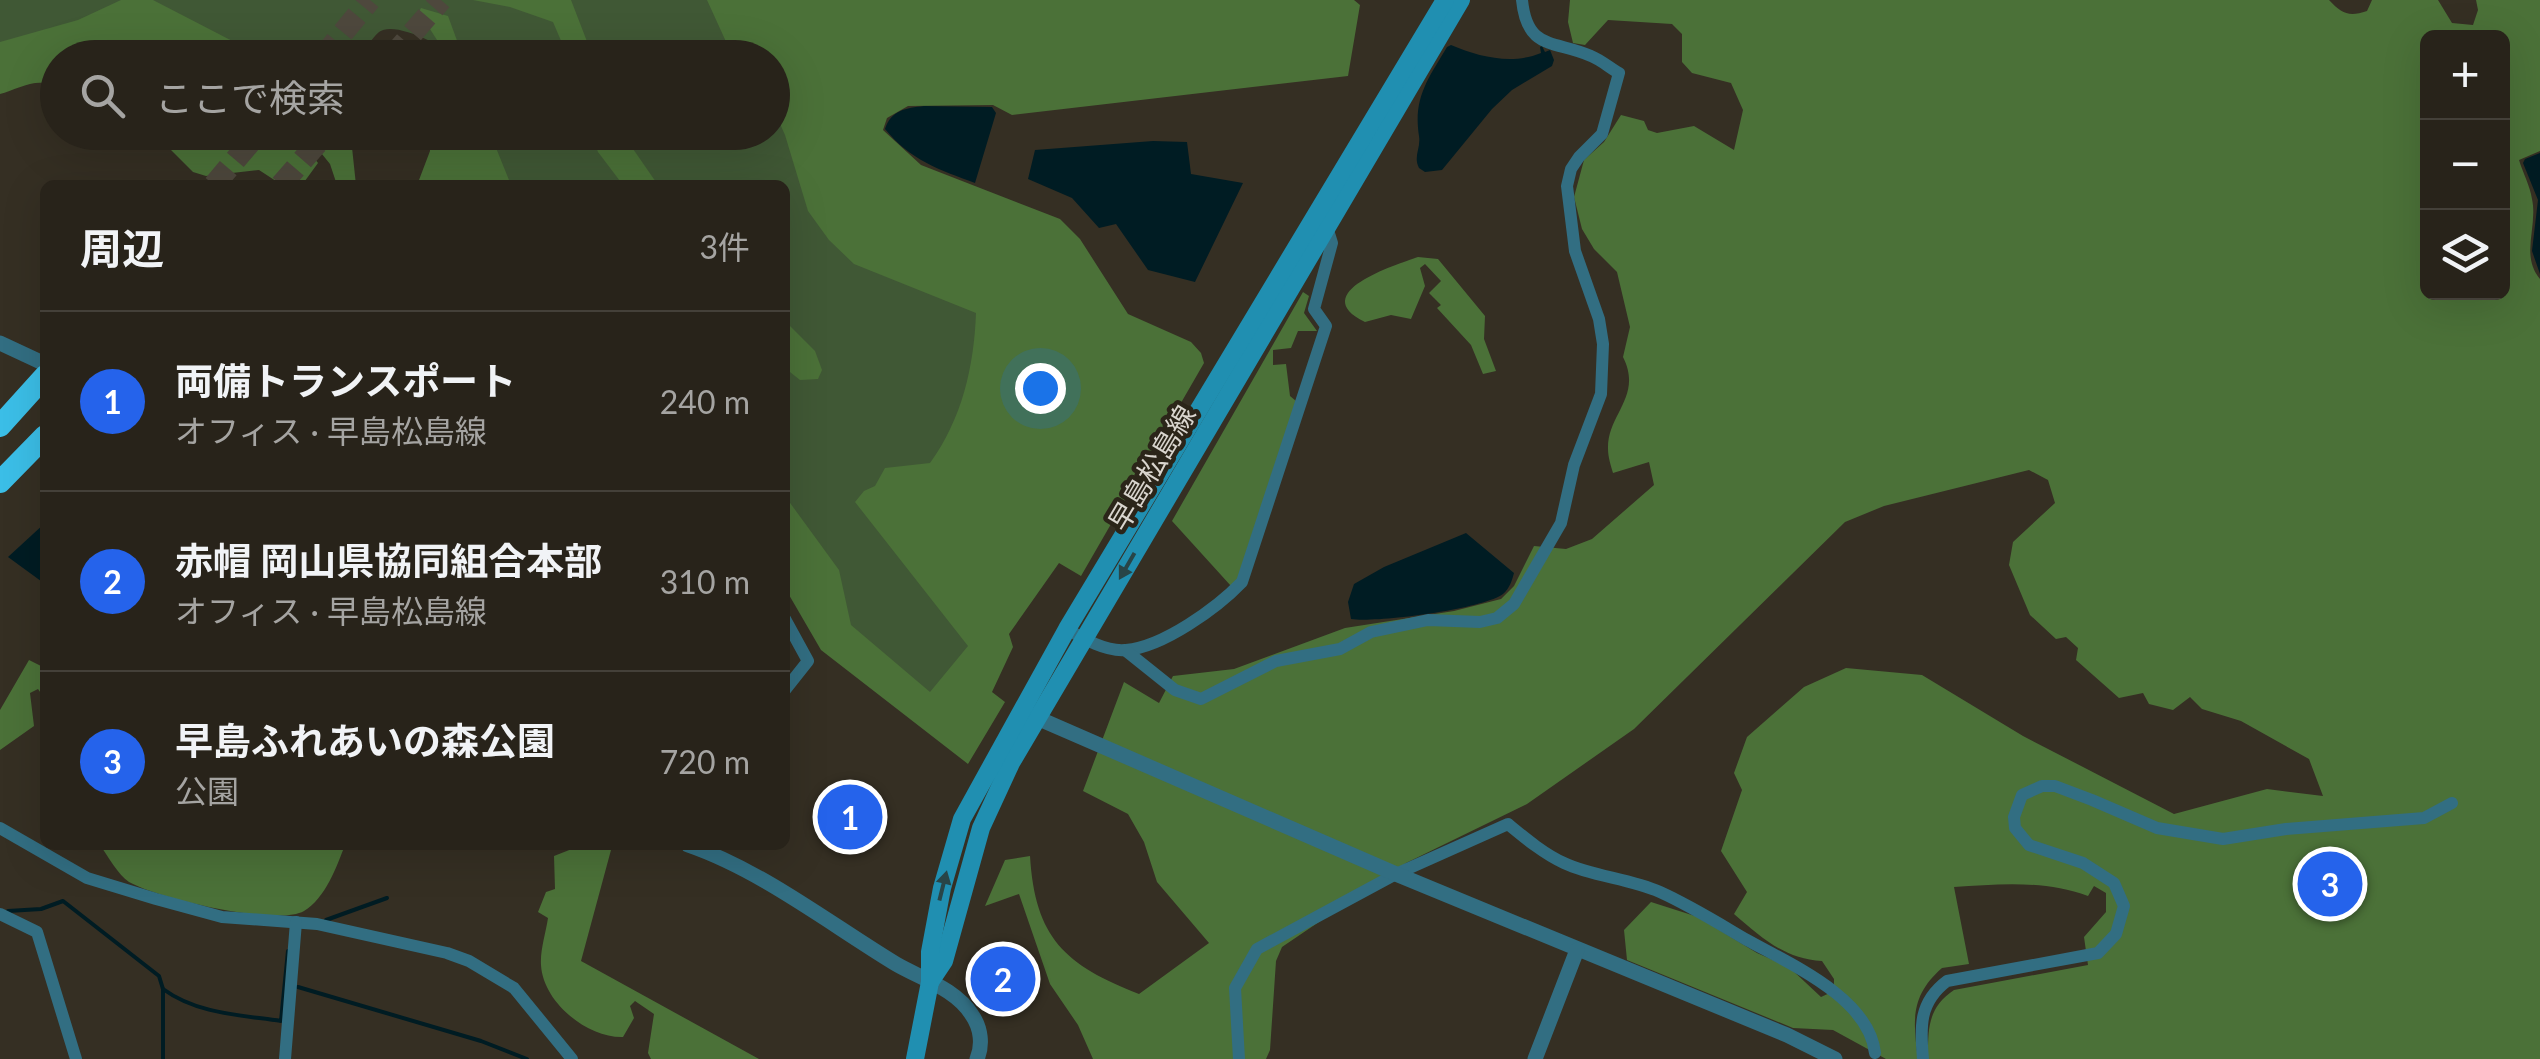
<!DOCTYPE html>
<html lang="ja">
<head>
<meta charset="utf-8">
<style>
	:root { --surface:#28231a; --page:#302b23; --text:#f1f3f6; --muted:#a5a4a2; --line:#444039; --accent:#2563eb }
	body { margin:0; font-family:Lato,"Noto Sans JP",sans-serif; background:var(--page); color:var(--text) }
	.controls { position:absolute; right:30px; top:30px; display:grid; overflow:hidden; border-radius:15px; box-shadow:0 10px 40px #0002 }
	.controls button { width:90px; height:90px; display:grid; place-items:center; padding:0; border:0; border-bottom:2px solid var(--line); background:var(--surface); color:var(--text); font:50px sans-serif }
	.you { position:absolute; left:1040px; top:388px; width:35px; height:35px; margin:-25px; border:8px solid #fff; border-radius:50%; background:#1a73e8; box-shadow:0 0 0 15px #1a73e833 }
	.badge { display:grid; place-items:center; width:65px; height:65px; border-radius:50%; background:var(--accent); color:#fff; font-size:32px; font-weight:700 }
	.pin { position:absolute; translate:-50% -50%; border:5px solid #fff; box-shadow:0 2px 10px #0006 }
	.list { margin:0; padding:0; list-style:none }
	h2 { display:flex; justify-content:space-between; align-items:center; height:130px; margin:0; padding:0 40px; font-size:42px }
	h2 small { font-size:32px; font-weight:400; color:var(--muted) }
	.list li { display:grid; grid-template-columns:65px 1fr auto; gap:30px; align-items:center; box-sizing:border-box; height:180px; padding:0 40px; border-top:2px solid var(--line) }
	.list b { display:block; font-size:38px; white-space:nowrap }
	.list p { margin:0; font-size:32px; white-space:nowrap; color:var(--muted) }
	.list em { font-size:32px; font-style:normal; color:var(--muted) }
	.icon { flex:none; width:55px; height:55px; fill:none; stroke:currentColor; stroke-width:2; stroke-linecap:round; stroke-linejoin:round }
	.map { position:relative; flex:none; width:2540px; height:1059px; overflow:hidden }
	.search { position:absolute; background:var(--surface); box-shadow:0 10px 40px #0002; left:40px; top:40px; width:750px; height:110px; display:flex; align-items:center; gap:25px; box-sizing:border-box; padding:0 35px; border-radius:55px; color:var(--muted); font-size:38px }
	.panel { position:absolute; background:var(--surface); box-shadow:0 10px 40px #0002; left:40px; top:180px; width:750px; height:670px; border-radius:15px }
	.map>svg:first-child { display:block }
</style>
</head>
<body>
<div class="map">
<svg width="2540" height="1059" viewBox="0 0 2540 1059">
	<rect width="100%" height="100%" fill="#352f23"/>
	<g fill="#405835">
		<path d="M0 0H711L737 57H459C444 47 395 20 379 32 371 39 365 50 359 57H253L0 47Z"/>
		<polygon points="773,102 978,311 971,647 930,696 849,627 785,501 785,185 508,185 487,133 772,132"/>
	</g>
	<g fill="#4b7138" fill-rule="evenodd">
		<path d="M121 0H153L263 57 58 58 57 91C44 73 18 89 0 94V42L78 20Z"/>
		<polygon points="473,0 571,0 593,57 568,57 553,22 510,7"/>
		<path d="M707 0H1354L1360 5 1348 76 1012 115 993 105 908 106 887 118 883 130 921 165 1060 219 1080 239 1128 314 1191 342 1201 353 1204 363 1081 576 1059 563 1009 634 1013 647 992 692 1005 702 968 764 821 650 785 588V496L839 570 851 625 930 692 968 646 855 502 864 491 875 486 885 468 930 463C962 419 974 367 976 313L854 264 829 240 808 211 785 135 773 108 772 58 733 57Z"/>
		<path d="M1570 0H2329C2342 14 2349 17 2367 11L2372 0H2438L2452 23 2473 25 2478 10 2476 0H2540V151L2519 160C2523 173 2530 186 2532 199 2538 227 2520 255 2540 279V1059H1928C1928 1030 1927 1008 1954 990L2088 965 2084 937 2106 912V893L2094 886 2088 896C2044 880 2000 884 1954 887L1969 964 1942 968C1910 996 1913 1021 1918 1059H1886L1833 1030 1793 1028 1627 960 1624 930 1651 902 1698 917 1757 953 1789 967 1821 997 1834 991V979L1822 961C1784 959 1761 937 1734 914L1747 892 1721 851 1742 790 1734 773 1747 737 1804 687 1846 668 1922 675 2023 736 2174 814 2267 789 2323 796 2309 759 2241 721 2202 709 2190 697 2173 710 2149 704 2143 693 2119 698 2076 660 2078 648 2066 637 2056 639 2030 615 2009 565 2013 542 2055 503 2048 480 2029 470 1884 506 1845 522 1634 729 1527 804 1406 863 1282 947 1276 961 1270 1050 1266 1059H1093L1078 1025 1050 984 1019 894 985 906 1005 860 1030 856C1035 938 1065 965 1139 994L1209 943 1157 882 1144 842 1128 814 1083 791 1124 682 1159 703 1173 676 1234 669 1345 628 1454 611 1501 599 1514 586 1534 546 1566 549 1592 539 1654 485 1649 462 1613 473C1611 466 1608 457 1608 449 1607 414 1643 397 1623 357L1630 327 1617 272 1594 249 1582 229 1574 197 1584 160 1604 142 1621 115 1644 121 1648 130 1657 133 1694 126 1734 150 1743 110 1731 83 1692 73 1682 62V34L1672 24 1608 20 1585 45 1573 43 1568 22ZM2428 38H2502V292H2428Z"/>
		<polygon points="421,8 448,16 463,57 448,57 419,12"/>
		<polygon points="154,133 288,133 306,147 318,163 302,185 282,185 259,170 206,176 193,172"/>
		<polygon points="305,133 347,133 351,138 356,185 337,185 330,164"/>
		<polygon points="430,133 490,133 511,185 426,185 419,180 430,151"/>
		<polygon points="591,133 622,133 658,185 623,185 598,152"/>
		<path d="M1418 257 1438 259 1485 316 1484 339 1496 371 1483 374 1471 345 1437 308 1441 305 1429 293 1441 281 1425 264 1420 268 1425 286 1411 319 1391 315 1365 322C1306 293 1395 265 1418 257Z"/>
		<polygon points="1303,292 1309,296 1304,313 1317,331 1298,331 1291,348 1273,350 1273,365 1286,364 1290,396 1296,401 1240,577 1231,586 1172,521"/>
		<polygon points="785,321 815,351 822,370 818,379 800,380 785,368"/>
		<polygon points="29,660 45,668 45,699 38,689 30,693 34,726 0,750 0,710"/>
		<path d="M100 845H345C337 866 325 899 304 911 276 927 157 898 129 882 118 875 108 856 100 845Z"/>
		<path d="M582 845 611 850 581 961 759 1059H651L648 1053 654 1014 635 1001 630 1006 634 1018 623 1037C587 1038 543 1002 541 965 540 950 546 932 548 918L538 912 546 892 555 889 554 856Z"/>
	</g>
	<g fill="#001c23">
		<path d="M1451 45C1479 57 1512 65 1541 53L1540 47 1542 46 1545 52 1550 50 1554 60 1552 66 1512 90 1492 109 1442 170 1425 172 1419 168C1413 156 1421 149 1419 136 1413 98 1428 79 1447 47Z"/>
		<path d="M924 106 992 107 996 113 975 183C940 170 910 160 885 129 891 110 906 108 924 106Z"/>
		<polygon points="1153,141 1187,142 1191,174 1243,183 1195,282 1148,270 1116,224 1099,228 1072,198 1028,179 1035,150"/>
		<polygon points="2540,153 2540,274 2532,251 2538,200 2523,163 2525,159"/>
		<polygon points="45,523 45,584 8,557"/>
		<path d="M1466 533 1514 573C1512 580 1510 588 1503 594 1483 609 1377 623 1351 619L1348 602 1354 584 1384 567Z"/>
	</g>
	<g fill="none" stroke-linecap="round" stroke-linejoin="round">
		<g stroke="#001c23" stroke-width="4">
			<polyline points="8,911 41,909 63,901 159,976 163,989 163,1059"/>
			<polyline points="326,920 387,898"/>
			<polyline points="298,987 481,1041 527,1059"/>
			<path d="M163 989C197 1014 241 1015 281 1021L288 951"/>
		</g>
		<g stroke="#4e483d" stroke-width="22" stroke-dasharray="22 11" stroke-linecap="butt">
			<polyline points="322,58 370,0"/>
			<polyline points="391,58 441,0"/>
			<polyline points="214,185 259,132"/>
			<polyline points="281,185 327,132"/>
		</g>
		<g stroke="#326e82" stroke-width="12">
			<polyline points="785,619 808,661 785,690"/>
			<path d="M1067 629C1084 639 1106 652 1126 650 1163 647 1217 608 1242 582L1326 326 1314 309 1332 243 1327 227"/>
			<path d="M1125 650 1175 690 1201 699 1276 661 1340 649 1371 632 1428 620 1480 622 1497 618 1514 604 1561 523 1574 465 1601 394 1603 344 1599 319 1575 251 1567 186 1571 169 1579 157 1602 134 1619 73C1610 68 1601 60 1591 56 1555 40 1527 51 1522 0"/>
			<polyline points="0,828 87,878 156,899 222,917 317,924 447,953 469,961 514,988 572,1059"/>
			<polyline points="0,914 37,932 76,1059"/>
			<polyline points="285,1059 296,922"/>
			<path d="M1239 1059 1235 988 1257 949 1396 874 1508 824C1525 838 1544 854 1564 863 1594 877 1629 878 1660 892 1691 906 1718 923 1747 940 1790 964 1869 998 1875 1053"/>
			<path d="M1923 1059C1920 1027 1919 1002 1947 981L2098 953 2116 934 2124 906 2114 883 2083 863 2029 845 2015 828 2014 817 2022 795 2042 786H2055L2092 800 2157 828 2223 839 2286 829 2424 818 2452 803"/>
		</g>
		<g stroke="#326e82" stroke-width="15">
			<polyline points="0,343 45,364"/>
			<polyline points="1028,714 1396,874 1787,1035 1835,1059"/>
			<path d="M688 845C761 870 830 924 896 964 922 979 956 989 972 1015 981 1028 983 1045 977 1059"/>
			<polyline points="1535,1059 1577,950"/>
		</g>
		<g stroke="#208fb1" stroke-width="18">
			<polyline points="930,982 944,961 981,828 1011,763 1461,0"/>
			<polyline points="915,1059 930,982 930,952 942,888 962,819 1067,629 1445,0"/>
		</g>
		<g stroke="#3bbee7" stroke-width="22">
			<polyline points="0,426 45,376"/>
			<polyline points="0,482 45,436"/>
		</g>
	</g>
	<defs><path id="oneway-solid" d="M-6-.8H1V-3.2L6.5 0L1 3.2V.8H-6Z" transform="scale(2.5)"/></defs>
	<g fill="#284547">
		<use href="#oneway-solid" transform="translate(1127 566) rotate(120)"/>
		<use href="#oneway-solid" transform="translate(943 886) rotate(-76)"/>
	</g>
	<g text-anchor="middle" stroke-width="9" stroke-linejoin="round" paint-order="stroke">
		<g font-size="28" fill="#d9d5ce" stroke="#2b2519">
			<text transform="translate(1152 468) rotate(-59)" y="10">早島松島線</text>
		</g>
	</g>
</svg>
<div class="controls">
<button>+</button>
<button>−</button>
<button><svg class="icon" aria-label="layers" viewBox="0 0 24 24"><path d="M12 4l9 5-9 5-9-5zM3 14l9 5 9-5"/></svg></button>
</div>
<div class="you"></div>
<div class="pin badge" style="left:850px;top:817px">1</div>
<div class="pin badge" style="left:1003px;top:979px">2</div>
<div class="pin badge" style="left:2330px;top:884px">3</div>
<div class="search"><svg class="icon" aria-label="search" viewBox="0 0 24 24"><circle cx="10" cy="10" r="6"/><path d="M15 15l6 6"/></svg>ここで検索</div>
<section class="panel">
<h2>周辺<small>3件</small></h2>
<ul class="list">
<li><span class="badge">1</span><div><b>両備トランスポート</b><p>オフィス · 早島松島線</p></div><em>240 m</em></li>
<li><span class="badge">2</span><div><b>赤帽 岡山県協同組合本部</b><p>オフィス · 早島松島線</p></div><em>310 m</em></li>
<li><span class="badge">3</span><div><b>早島ふれあいの森公園</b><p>公園</p></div><em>720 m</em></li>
</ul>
</section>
</div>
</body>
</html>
